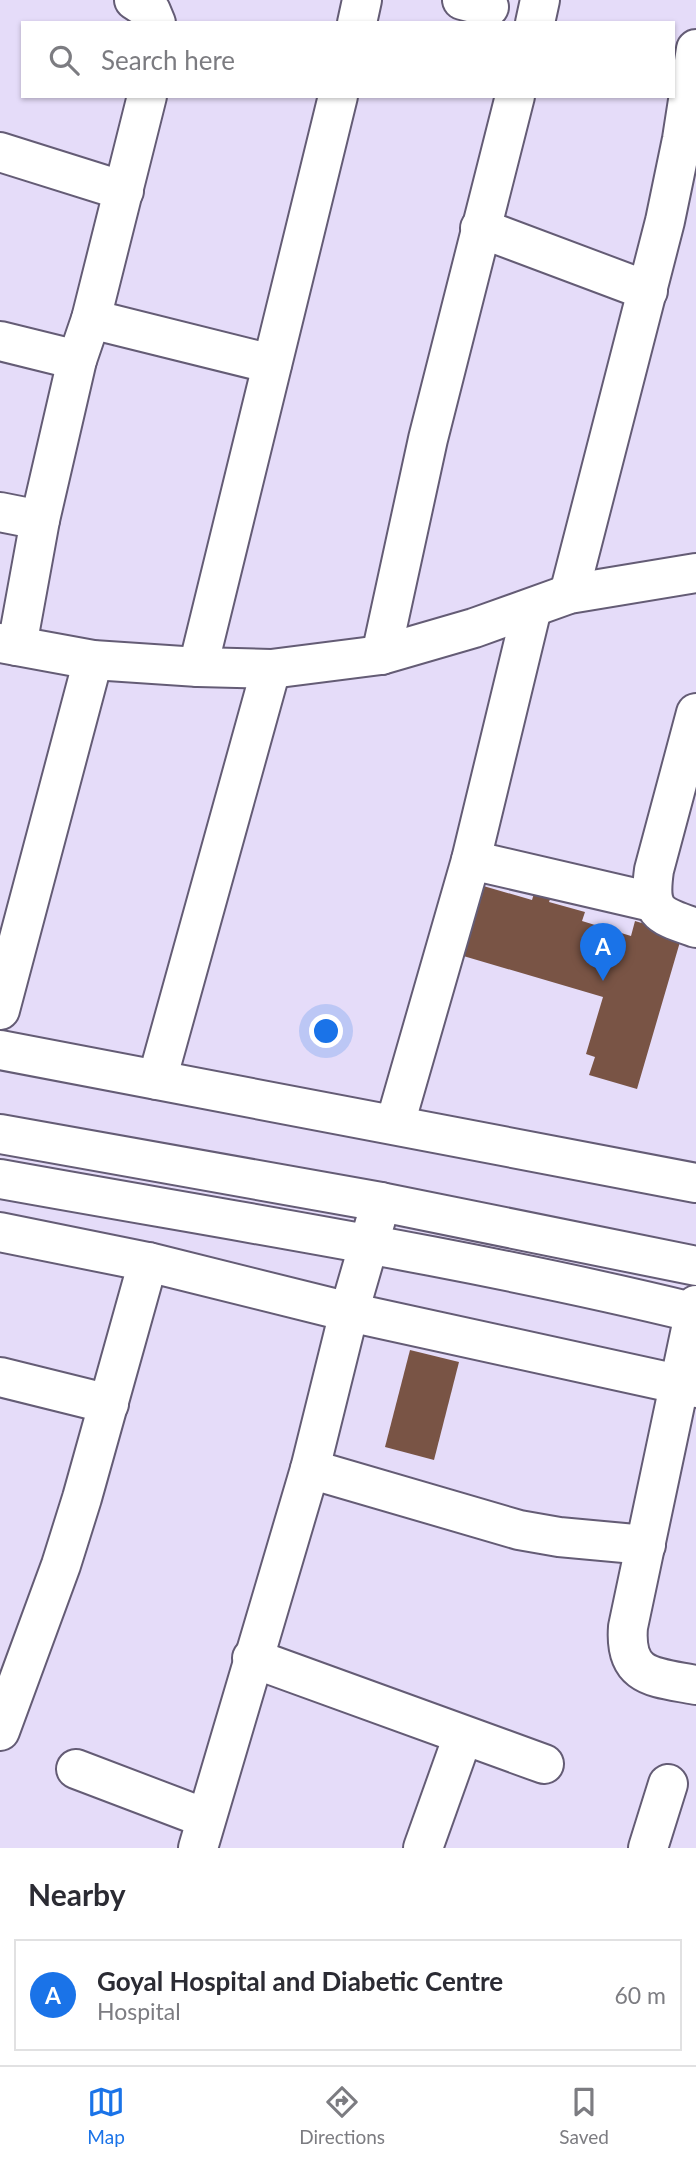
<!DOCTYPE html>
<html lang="en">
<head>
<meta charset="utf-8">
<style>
	:root { --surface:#fff; --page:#f7f7f7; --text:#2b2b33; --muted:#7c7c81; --line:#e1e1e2; --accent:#1a73e8 }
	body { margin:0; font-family:Lato,sans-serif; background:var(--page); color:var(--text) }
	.you { position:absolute; left:327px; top:1032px; width:24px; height:24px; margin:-18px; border:5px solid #fff; border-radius:50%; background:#1a73e8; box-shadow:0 0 0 10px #1a73e833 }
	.badge { display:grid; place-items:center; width:46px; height:46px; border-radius:50%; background:var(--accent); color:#fff; font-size:23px; font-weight:700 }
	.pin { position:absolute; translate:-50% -58px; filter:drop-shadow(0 2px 4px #0008) }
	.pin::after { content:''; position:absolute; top:37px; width:24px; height:21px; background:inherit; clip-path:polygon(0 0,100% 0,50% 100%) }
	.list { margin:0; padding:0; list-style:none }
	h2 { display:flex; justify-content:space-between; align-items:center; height:91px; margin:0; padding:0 28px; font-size:30px }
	h2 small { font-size:23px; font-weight:400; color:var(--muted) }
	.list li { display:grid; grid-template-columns:46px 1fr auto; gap:21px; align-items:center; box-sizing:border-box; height:112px; margin:0 14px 14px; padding:0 14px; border:2px solid var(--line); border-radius:0px }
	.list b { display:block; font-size:26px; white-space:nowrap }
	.list p { margin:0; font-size:23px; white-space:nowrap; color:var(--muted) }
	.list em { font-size:23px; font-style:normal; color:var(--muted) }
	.icon { flex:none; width:38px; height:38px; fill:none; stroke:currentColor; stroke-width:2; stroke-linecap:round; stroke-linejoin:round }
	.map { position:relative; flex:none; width:696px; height:1848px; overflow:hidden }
	.search { position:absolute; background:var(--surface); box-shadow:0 2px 5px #0004; left:21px; right:21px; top:21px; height:77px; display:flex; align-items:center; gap:18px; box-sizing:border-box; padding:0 24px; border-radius:0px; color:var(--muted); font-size:26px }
	.sheet { height:217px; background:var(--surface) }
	nav { display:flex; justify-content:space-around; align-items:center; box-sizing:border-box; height:98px; border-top:2px solid var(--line); background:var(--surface); font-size:19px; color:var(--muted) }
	nav a { display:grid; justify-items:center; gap:4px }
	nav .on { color:var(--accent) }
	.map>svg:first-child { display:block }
</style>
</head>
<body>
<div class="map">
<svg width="696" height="1848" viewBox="0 0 696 1848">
	<rect width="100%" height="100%" fill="#e5dcf9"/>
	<g fill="#795445">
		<polygon points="480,885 532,900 536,887 553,891 549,902 585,912 582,921 631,936 635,921 682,935 637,1089 589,1075 595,1057 586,1054 603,997 460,955"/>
		<polygon points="410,1350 459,1362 434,1460 385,1447"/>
	</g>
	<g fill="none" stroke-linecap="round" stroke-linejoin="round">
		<defs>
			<g id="minor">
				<polyline points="134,0 151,11 156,23"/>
				<polyline points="462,0 489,7"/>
				<polyline points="357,23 362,0"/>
				<polyline points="535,23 540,0"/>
				<polyline points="0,152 124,191"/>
				<polyline points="480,228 648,291"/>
				<polyline points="91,319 272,364"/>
				<polyline points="0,341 77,360"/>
				<polyline points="0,512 40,520"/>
				<polyline points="569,594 665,221 682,139 696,49"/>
				<polyline points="0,643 93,660 198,667 271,669 381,655 474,628 569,594 696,573"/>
				<polyline points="17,646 40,520 77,360 91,319 147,96"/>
				<polyline points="381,655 428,439 515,96"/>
				<polyline points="198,667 338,96"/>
				<path d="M696 713 654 870C648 913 658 915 696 928"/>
				<polyline points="471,860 652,902"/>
				<polyline points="0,1010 93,660"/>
				<polyline points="0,1050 696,1183"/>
				<polyline points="157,1080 271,669"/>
				<polyline points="395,1124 471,860 532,608"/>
				<polyline points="0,1232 148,1262 349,1312 696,1388"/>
				<path d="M696 1305 628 1627C624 1679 655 1677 696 1685"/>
				<polyline points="0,1377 109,1404"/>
				<polyline points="310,1469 519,1530 559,1537 646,1545"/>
				<polyline points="252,1658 544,1764"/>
				<polyline points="0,1731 61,1565 82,1498 148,1262"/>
				<polyline points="76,1769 205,1818"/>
				<polyline points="198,1848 310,1469 349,1312 381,1202"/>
				<polyline points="423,1848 463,1736"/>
				<polyline points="648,1848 668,1784"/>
			</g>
			<g id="major">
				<polyline points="0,1134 381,1202 696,1266"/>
				<path d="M0 1179C232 1221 467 1257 696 1313"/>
			</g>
		</defs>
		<use href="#minor" stroke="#645c75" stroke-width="42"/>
		<use href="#major" stroke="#645c75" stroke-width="42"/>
		<use href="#minor" stroke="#fff" stroke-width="38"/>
		<use href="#major" stroke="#fff" stroke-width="38"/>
	</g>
</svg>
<div class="you"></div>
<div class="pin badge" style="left:603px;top:981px">A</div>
<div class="search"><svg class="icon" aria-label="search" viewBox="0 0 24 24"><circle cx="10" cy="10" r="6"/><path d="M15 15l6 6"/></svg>Search here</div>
</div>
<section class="sheet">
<h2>Nearby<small></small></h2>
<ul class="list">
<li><span class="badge">A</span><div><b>Goyal Hospital and Diabetic Centre</b><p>Hospital</p></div><em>60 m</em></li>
</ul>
</section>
<nav>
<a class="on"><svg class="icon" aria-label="map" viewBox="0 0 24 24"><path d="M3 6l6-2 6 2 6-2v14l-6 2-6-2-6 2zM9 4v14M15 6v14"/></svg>Map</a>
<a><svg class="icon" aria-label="directions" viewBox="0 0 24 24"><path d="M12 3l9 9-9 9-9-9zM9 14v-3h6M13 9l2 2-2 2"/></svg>Directions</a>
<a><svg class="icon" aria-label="saved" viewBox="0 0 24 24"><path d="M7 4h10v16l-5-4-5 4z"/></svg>Saved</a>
</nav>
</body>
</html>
